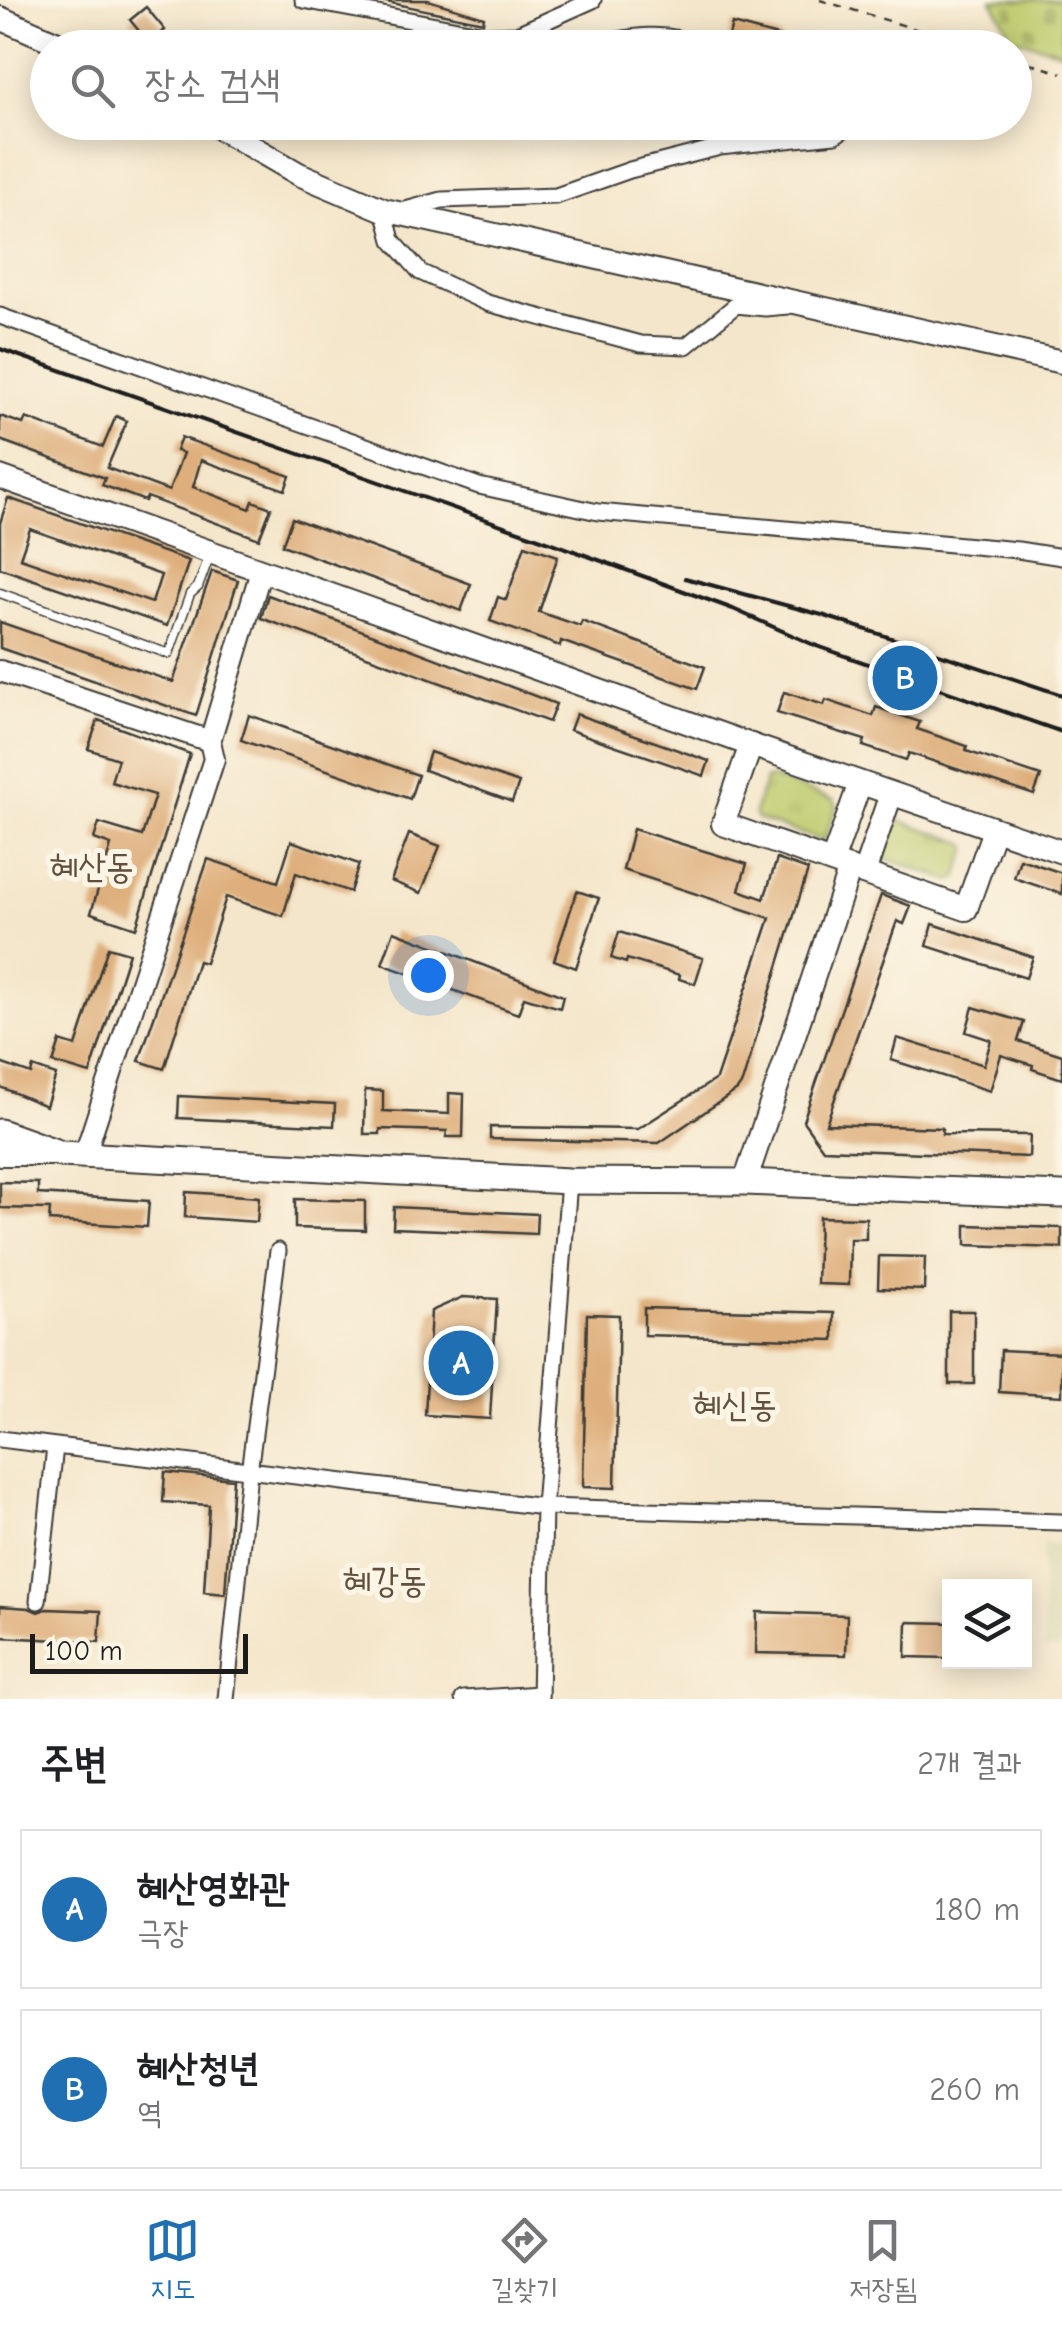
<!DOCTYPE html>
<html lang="ko">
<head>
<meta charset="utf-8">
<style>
	:root { --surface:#fff; --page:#f6f6f6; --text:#202124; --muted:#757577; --line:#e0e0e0; --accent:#1f6fb2 }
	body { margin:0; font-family:"Comic Neue","Poor Story",sans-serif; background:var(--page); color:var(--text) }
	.controls { position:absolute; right:30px; bottom:30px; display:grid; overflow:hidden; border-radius:0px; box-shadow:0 5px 25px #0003 }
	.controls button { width:90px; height:90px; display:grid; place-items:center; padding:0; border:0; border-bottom:2px solid var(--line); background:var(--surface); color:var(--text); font:50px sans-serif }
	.scale { position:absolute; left:30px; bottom:25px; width:218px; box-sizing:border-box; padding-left:10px; border:5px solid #1c1c1c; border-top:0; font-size:28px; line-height:35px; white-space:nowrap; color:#1c1c1c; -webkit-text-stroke:8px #fcf5e5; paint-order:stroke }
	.you { position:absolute; left:428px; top:975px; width:35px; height:35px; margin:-25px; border:8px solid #fff; border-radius:50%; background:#1a73e8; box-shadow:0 0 0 15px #1a73e833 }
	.badge { display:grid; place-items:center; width:65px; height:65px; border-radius:50%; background:var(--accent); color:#fff; font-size:32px; font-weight:700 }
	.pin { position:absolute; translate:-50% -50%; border:5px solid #fff; box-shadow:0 2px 10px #0006 }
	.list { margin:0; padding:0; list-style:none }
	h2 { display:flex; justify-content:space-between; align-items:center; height:130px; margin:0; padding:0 40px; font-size:42px }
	h2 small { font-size:32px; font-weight:400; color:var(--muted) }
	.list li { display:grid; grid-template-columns:65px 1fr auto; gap:30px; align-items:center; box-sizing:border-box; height:160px; margin:0 20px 20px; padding:0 20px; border:2px solid var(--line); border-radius:0px }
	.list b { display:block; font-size:38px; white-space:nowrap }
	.list p { margin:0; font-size:32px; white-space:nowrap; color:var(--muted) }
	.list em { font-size:32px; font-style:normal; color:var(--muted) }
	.icon { flex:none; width:55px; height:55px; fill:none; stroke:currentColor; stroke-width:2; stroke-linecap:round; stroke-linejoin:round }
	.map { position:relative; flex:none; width:1062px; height:1699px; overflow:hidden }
	.search { position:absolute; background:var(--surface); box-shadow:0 5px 25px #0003; left:30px; right:30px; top:30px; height:110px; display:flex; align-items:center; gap:25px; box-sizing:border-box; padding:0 35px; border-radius:55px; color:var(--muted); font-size:38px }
	.sheet { height:490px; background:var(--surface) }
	nav { display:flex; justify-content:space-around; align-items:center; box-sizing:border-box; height:140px; border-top:2px solid var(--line); background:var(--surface); font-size:28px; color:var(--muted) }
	nav a { display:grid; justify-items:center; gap:5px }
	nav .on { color:var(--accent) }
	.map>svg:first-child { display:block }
</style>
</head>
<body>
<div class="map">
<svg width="1062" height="1699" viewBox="0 0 1062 1699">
	<defs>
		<pattern id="grass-tufts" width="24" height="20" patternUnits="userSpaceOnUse" patternTransform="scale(2.5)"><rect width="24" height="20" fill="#bdca6c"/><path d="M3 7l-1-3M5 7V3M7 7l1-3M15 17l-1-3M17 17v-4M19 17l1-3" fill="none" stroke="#a2ad5d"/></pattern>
		<pattern id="cemetery-stones" width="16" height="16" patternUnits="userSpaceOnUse" patternTransform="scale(2.5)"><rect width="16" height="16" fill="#bdca6c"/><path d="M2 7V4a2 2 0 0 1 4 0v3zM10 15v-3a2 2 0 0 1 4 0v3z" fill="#a2ad5d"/></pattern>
	</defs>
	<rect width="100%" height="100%" fill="#fcf5e5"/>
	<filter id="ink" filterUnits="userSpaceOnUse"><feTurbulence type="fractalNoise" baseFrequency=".01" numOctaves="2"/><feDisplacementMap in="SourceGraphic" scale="20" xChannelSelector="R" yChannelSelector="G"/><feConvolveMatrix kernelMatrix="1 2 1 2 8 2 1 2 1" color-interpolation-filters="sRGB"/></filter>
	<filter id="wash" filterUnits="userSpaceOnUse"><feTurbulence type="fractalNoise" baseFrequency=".0048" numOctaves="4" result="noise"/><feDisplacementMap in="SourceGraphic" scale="40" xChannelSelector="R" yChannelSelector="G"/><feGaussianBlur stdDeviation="2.25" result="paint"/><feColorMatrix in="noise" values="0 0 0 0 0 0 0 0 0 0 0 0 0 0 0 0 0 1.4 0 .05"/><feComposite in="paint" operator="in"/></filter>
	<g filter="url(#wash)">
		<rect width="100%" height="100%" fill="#f4e6ca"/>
		<polygon fill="#e0ddbb" points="1042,1544 1062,1544 1062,1649 1044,1649"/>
		<g fill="url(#grass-tufts)" stroke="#6c7344" stroke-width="2.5">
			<polygon points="771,778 834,800 837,806 824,841 757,819 754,813 766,779"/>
			<polygon points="898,820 965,843 968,848 957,878 952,881 883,858 881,853 894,822"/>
		</g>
		<polygon fill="url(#cemetery-stones)" stroke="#6c7344" stroke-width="2.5" points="992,0 1062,0 1062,52 1013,38"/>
		<g id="blocks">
			<g fill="#deaf7b" fill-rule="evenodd">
				<polygon points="377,0 428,0 484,17 483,22"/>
				<polygon points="146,7 165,30 149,43 130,20"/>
				<polygon points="732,24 781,37 778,48 726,48"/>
				<polygon points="0,416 23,424 26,418 103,447 116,416 127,421 107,468 169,491 183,453 176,451 181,437 290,476 285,490 201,460 193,487 250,509 253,501 271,508 259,539 147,497 145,501 102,485 105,478 0,440"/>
				<path d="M8 498 189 561 167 626 0 568V523ZM30 529 161 575 152 603 20 558Z"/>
				<polygon points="292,518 471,584 461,611 282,545"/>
				<polygon points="525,545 558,556 539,612 580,626 582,621 705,667 697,689 561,641 560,646 490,621 498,597 506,600"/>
				<polygon points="212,571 238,580 196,716 0,648 0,622 173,682"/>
				<polygon points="268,595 556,704 549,722 261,618"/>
				<polygon points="784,692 824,705 826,700 873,716 876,707 920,722 917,729 967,746 966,751 1041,776 1034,795 909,753 906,760 863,746 865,740 777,713"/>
				<polygon points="576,714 709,761 704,776 570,730"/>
				<polygon points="249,715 418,775 410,799 241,740"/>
				<polygon points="98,720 190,754 136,928 91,913 111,845 94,839 99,823 142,836 155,795 111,782 118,759 88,749"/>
				<polygon points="430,752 519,783 512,802 424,770"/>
				<polygon points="633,829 747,864 739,890 764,899 777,859 808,870 742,1083 737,1090 659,1143 490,1139 490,1127 638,1129 716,1079 770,918 623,870"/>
				<polygon points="409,834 440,846 421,893 391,881"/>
				<polygon points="291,841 359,864 350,892 296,873 283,916 226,897 205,963 198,961 164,1069 139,1061 208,859 278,882"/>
				<polygon points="1020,859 1062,873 1062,894 1014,878"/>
				<polygon points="577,891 599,898 576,968 554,960"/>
				<polygon points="881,895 911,906 904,924 897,921 826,1124 942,1128 942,1134 1030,1135 1029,1157 823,1149 803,1121"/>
				<polygon points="933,924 1033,957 1026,978 927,946"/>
				<polygon points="394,931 563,996 560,1008 524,997 518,1014 382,964"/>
				<polygon points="619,932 703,958 695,984 679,979 680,975 627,959 626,963 611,958"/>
				<polygon points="108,947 129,953 90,1074 53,1063 60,1041 76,1046"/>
				<polygon points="973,1007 1024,1022 1018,1041 1062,1055 1062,1079 1032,1069 1033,1065 1001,1055 990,1091 891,1060 897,1038 984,1065 991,1040 966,1032"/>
				<polygon points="0,1063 31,1074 33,1067 56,1075 46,1106 0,1087"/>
				<polygon points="365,1090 383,1091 383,1111 449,1114 449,1093 464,1094 463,1137 446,1137 447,1131 380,1129 380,1134 364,1134"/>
				<polygon points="179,1096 335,1104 334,1126 178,1118"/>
				<polygon points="0,1182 38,1183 38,1194 149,1201 147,1227 49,1221 50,1209 0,1208"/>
				<polygon points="186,1192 259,1197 257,1222 185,1217"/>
				<polygon points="295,1199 365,1201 365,1230 295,1228"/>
				<polygon points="394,1207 537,1214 536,1234 393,1228"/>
				<polygon points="819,1217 866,1218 866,1239 850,1239 849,1285 817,1284"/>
				<polygon points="966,1225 1062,1228 1062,1248 966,1245"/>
				<polygon points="879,1256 925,1257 924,1290 878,1288"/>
				<polygon points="463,1297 497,1299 490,1419 425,1415 431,1311"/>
				<polygon points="644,1308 834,1313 834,1340 644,1335"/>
				<rect x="949" y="1311" width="25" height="73"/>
				<polygon points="587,1314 619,1315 615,1488 583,1487"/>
				<polygon points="1001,1350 1062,1353 1062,1396 999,1392"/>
				<polygon points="165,1472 233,1479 225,1594 204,1592 209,1505 163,1502"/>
				<polygon points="0,1606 29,1608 38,1612 46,1609 101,1611 99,1642 0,1637"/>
				<polygon points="757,1612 847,1615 846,1655 756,1653"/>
				<polygon points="907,1622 950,1623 950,1658 906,1657"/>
			</g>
		</g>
	</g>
	<g filter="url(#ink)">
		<use href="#blocks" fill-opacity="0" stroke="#3c3a36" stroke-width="2.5"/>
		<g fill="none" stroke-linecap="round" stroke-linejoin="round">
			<defs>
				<polyline id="service" points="0,593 169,654 190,594 198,587 209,557"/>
				<g id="minor">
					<polyline points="303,0 490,35 517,34 593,0"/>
					<path d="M583 48C629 37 663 28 708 48"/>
					<polyline points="384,210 392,240 420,272 487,303 641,344 686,346 736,305 765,308 788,306"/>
					<polyline points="402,211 442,200 556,196 630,170 720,147 835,135 856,122"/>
					<polyline points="0,316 479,486 598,512 1018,550 1062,557"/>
					<polyline points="0,1439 544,1507 1061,1522"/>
					<polyline points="38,1601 55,1447"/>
					<polyline points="226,1699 249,1472 278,1251"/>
					<polyline points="463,1699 540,1694"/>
					<polyline points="540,1699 544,1507 569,1181"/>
				</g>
				<g id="tertiary">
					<polyline points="0,671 210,741"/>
					<polyline points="85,1154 214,759 210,741 261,571"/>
				</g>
				<g id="secondary">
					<polyline points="0,18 69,48"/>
					<polyline points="209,122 299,174 384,210 1062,362"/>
					<polyline points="0,477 751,745 1062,852"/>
					<polyline points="751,745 723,824 966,909 994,830"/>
					<polyline points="832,862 860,783"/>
					<polyline points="864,873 891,794"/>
					<polyline points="0,1154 51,1154"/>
					<polyline points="745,1182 850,868"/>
				</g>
				<polyline id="primary" points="0,1132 61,1154 569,1181 745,1182 1062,1195"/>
			</defs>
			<use href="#service" stroke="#3c3a36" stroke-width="11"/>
			<use href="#minor" stroke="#3c3a36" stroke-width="19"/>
			<use href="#tertiary" stroke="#3c3a36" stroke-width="24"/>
			<use href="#secondary" stroke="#3c3a36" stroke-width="26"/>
			<use href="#primary" stroke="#3c3a36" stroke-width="29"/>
			<g stroke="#3c3a36" stroke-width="2.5" stroke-dasharray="8 8" stroke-linecap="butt">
				<polyline points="820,0 978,48"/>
				<polyline points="1014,59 1062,73"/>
			</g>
			<use href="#service" stroke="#fff" stroke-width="8"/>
			<use href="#minor" stroke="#fff" stroke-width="15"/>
			<use href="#tertiary" stroke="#fff" stroke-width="20"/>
			<use href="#secondary" stroke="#fff" stroke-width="22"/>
			<use href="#primary" stroke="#fff" stroke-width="25"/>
			<g stroke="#1c1c1c" stroke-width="4">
				<polyline points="0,349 533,536 733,609 814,645 1062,732"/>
				<polyline points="685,578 822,615 1062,695"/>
			</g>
		</g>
	</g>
	<g text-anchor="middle" stroke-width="10" stroke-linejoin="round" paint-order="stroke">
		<g font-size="35" fill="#604f3d" stroke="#fcf5e5">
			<text x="92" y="878">혜산동</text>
			<text x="735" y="1416">혜신동</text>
			<text x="385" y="1592">혜강동</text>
		</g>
	</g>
</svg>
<div class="controls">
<button><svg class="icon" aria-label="layers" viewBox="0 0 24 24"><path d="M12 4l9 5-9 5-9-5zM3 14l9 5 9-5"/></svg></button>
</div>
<div class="scale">100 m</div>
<div class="you"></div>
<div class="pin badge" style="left:461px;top:1363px">A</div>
<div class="pin badge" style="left:905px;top:678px">B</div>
<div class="search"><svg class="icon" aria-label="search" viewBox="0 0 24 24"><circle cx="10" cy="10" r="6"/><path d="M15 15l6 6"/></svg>장소 검색</div>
</div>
<section class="sheet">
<h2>주변<small>2개 결과</small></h2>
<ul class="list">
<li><span class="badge">A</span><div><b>혜산영화관</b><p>극장</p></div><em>180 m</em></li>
<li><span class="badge">B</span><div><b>혜산청년</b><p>역</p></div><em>260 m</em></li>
</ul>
</section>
<nav>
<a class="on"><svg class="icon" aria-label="map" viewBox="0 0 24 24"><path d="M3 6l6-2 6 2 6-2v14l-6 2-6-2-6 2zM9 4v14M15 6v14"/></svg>지도</a>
<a><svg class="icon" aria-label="directions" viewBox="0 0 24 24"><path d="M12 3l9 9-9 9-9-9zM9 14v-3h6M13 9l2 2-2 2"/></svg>길찾기</a>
<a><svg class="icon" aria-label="saved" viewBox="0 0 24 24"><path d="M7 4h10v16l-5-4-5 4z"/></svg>저장됨</a>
</nav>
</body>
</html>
